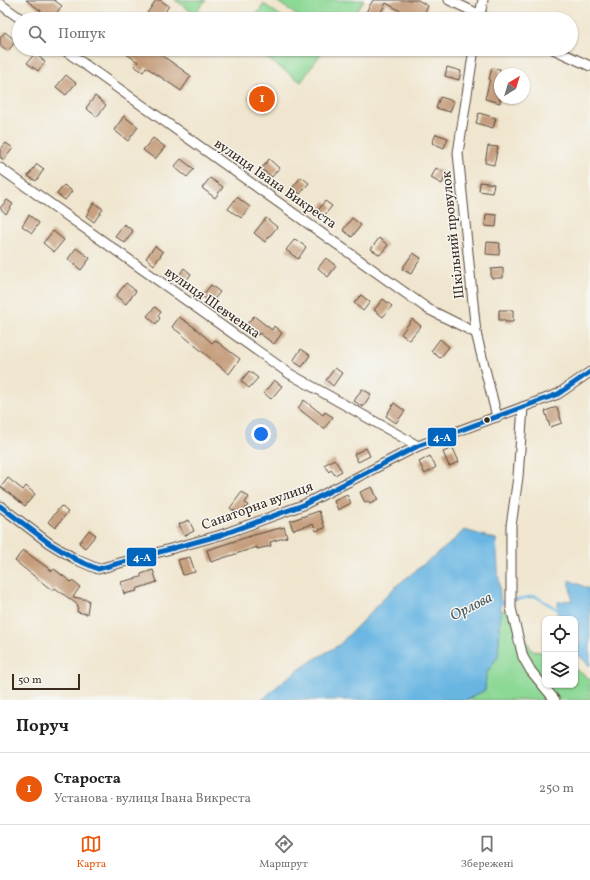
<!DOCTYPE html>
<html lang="uk">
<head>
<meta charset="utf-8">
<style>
	:root { --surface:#fff; --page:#f2f2f2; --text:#222; --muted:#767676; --line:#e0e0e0; --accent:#ea580c }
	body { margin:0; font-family:Vollkorn,serif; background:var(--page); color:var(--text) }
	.controls { position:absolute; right:12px; bottom:12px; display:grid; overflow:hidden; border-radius:8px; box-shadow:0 1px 3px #0004 }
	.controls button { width:36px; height:36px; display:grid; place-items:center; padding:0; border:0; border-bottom:1px solid var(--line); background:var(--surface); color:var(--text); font:20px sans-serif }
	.compass { position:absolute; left:494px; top:68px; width:36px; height:36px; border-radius:50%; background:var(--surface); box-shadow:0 1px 3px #0004; rotate:38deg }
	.scale { position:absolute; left:12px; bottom:10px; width:68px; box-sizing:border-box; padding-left:4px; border:2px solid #3b2a1e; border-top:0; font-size:11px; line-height:14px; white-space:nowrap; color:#3b2a1e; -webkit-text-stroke:3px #f6f6f2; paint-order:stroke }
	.you { position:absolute; left:261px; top:434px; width:14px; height:14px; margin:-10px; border:3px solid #fff; border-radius:50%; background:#1a73e8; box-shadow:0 0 0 6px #1a73e833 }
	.badge { display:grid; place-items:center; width:26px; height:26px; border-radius:50%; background:var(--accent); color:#fff; font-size:13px; font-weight:700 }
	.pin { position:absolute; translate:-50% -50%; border:2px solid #fff; box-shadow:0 1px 4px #0006 }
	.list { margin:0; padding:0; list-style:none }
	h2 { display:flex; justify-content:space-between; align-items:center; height:52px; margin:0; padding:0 16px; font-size:17px }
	h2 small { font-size:13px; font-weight:400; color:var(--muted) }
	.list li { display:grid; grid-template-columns:26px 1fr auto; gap:12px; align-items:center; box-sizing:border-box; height:72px; padding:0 16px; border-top:1px solid var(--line) }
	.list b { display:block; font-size:15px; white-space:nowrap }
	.list p { margin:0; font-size:13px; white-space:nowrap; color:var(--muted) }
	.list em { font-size:13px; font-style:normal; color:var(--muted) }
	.icon { flex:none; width:22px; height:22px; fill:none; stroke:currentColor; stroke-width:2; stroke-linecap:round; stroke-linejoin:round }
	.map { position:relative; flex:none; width:590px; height:700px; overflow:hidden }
	.search { position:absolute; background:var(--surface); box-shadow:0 1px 3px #0004; left:12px; right:12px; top:12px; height:44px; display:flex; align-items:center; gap:10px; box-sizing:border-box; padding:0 14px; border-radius:22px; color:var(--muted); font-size:15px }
	.sheet { height:124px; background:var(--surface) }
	nav { display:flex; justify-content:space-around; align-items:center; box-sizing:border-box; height:56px; border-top:1px solid var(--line); background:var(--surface); font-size:11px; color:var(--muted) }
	nav a { display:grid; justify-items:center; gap:2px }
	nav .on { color:var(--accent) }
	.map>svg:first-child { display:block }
</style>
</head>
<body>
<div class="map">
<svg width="590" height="700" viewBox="0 0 590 700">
	<rect width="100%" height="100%" fill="#f6f6f2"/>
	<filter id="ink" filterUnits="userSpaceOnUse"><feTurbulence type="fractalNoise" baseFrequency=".025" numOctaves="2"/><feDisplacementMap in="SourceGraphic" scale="8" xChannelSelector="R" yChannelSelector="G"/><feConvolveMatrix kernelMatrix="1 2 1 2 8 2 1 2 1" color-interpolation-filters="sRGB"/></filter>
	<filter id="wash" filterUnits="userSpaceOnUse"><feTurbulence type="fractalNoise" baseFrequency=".012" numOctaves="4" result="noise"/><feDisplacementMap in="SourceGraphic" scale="16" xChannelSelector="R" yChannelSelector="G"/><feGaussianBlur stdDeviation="0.9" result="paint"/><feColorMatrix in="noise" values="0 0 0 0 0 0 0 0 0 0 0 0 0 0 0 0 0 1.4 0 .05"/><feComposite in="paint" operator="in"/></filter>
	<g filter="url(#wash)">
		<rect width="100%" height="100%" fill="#f0e6cf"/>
		<g fill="#8cd895" stroke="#64815a">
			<polygon points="175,0 206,0 195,14"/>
			<polygon points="275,0 364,0 351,19 302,19"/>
			<polygon points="264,4 285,19 253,19"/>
			<polygon points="254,49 324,49 301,82"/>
			<polygon points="501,610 519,616 524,635 532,651 545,652 545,685 575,685 575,669 590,679 590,700 466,700 485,690 486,675 491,666 498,657"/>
		</g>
		<g fill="#68b5e2" stroke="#527080">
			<polygon points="464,530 496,539 501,610 498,657 491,666 486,675 485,690 466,700 262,700 283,681 313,660 339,645 396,586 452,542"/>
			<polygon points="569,580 590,589 590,666 576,653 580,640 575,631 575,619 564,619 558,614 558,602 572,600"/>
		</g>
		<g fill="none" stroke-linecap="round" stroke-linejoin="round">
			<g stroke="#68b5e2" stroke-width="2.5">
				<polyline points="514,600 535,596 560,611"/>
				<polyline points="498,604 509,601"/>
			</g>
		</g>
		<g id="blocks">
			<g fill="#c59d7b">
				<polygon points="26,0 54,0 62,6 52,19"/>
				<polygon points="156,0 160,0 169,6 160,19 143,19"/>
				<polygon points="373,0 418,0 428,6 421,19 415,19 386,3 377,19 362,19"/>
				<polygon points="5,32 16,41 8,51 0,45 0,38"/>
				<polygon points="119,49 153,49 191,76 181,91 146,67 143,72 134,66 138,62"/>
				<polygon points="35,53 45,62 38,71 27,63"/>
				<polygon points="447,67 461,71 459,80 445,76"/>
				<polygon points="492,68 500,69 500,103 485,99 490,79 489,79"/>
				<polygon points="66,75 76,83 66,95 56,87"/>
				<polygon points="256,86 275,99 266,111 248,98"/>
				<polygon points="95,96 106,105 97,117 86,108"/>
				<polygon points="440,97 454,101 450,112 436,108"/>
				<polygon points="479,113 496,118 493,128 476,123"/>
				<polygon points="124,116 138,127 128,141 114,130"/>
				<polygon points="436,134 448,138 444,148 432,143"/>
				<polygon points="153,138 165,147 155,159 143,150"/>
				<polygon points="6,143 13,148 4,160 0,157 0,150"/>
				<polygon points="488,146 498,147 494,165 485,163"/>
				<polygon points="181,159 194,169 187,177 174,167"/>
				<polygon points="269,159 279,168 272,177 261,169"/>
				<polygon points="37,164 44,169 36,181 28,176"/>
				<polygon points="436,168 447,174 442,184 431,178"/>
				<polygon points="301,177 309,183 300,194 292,188"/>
				<polygon points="210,178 223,187 215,198 202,188"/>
				<polygon points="480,182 494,184 492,193 479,191"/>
				<polygon points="64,185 72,191 65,200 57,194"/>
				<polygon points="237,197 250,207 241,218 228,209"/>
				<polygon points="7,200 13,204 6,214 0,208"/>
				<polygon points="325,201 332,206 323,217 317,212"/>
				<polygon points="94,203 103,209 94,222 86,216"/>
				<polygon points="486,214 497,215 496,227 485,226"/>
				<polygon points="29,215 39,223 32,233 22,226"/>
				<polygon points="266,218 277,227 265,242 254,233"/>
				<polygon points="352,218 361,225 352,237 343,230"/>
				<polygon points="124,224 133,231 125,243 115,236"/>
				<polygon points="53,231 64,240 54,252 43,243"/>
				<polygon points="379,238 388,245 380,255 371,249"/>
				<polygon points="295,239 306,247 298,259 286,250"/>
				<polygon points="487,242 500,243 499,255 486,254"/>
				<polygon points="155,246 163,252 154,265 146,258"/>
				<polygon points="76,248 90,258 81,270 68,259"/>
				<polygon points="413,253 421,258 411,274 402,269"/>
				<polygon points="326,258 336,266 328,277 318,268"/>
				<polygon points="184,268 191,274 184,284 177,279"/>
				<polygon points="503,268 503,278 491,278 491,269"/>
				<polygon points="126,283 136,291 126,304 116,296"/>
				<polygon points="211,285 220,292 211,303 202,296"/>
				<polygon points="361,295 370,302 363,311 354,303"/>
				<polygon points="383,299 392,306 383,317 374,310"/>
				<polygon points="155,307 161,312 158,316 160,318 156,324 147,316"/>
				<polygon points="499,310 513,310 513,322 505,322 505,320 499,320"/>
				<polygon points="254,316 272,330 274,326 282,333 274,344 259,333 258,335 246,325"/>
				<polygon points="179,317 194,327 212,343 215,340 240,359 229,374 180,333 172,327"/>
				<polygon points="412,319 421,326 409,340 401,334"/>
				<polygon points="440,339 449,347 440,358 431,351"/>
				<polygon points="301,349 310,355 302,367 293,361"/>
				<polygon points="335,368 342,373 333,386 326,380"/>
				<polygon points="249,371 258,378 249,388 241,381"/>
				<polygon points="274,380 282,386 271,399 264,393"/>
				<polygon points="362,389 371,394 363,407 354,401"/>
				<polygon points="304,400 323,415 325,412 333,417 324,429 298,408"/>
				<polygon points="394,403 405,411 396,423 386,416"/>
				<polygon points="557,407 562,423 550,427 545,411"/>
				<polygon points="366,448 370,456 358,462 354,454"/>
				<polygon points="453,448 459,462 449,466 443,452"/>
				<polygon points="430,456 436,467 425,474 419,462"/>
				<polygon points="334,459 342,471 335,475 331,470 329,472 324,465"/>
				<polygon points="8,478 23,490 26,486 35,494 25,506 1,487"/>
				<polygon points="372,487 378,500 370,504 368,501 365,503 360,492"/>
				<polygon points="242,492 249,497 245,503 248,505 240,515 230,508"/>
				<polygon points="347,495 351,503 338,510 334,501"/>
				<polygon points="61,506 68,512 55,528 48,522"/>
				<polygon points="319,511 325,528 316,531 313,524 293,530 290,521"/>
				<polygon points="189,520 194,531 184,536 179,524"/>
				<polygon points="284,527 287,537 270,542 271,546 257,549 257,547 211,562 207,550 254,535"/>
				<polygon points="89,530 96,535 85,548 79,543"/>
				<polygon points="23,550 52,571 54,569 71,582 72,581 80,587 73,597 89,600 87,614 77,612 78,605 55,588 53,591 15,561"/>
				<polygon points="190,557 195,572 183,575 178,560"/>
				<polygon points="153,570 157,582 136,589 137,591 124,594 121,582 141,577 141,574"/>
			</g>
		</g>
	</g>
	<g filter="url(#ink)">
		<use href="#blocks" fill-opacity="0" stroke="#564639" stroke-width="1"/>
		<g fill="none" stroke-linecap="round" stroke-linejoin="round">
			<defs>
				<g id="minor">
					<polyline points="449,0 489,19"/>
					<polyline points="0,4 21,19"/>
					<polyline points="479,19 483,0"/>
					<polyline points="63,49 428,309 476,333"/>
					<polyline points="474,49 458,153 476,333 497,417"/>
					<polyline points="553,49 590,66"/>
					<polyline points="0,168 290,374 418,446"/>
					<polyline points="523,407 518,477 511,526 511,608 523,657 531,671 555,700"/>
					<polyline points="0,506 49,543 77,560 98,569 221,535 303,505 418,446 558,394 590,372"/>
				</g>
			</defs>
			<use href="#minor" stroke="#564639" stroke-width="11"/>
			<use href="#minor" stroke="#fff" stroke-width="9"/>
			<defs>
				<polyline id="bus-1" points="0,506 49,543 77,560 98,569 221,535 303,505 418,446 558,394 590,372"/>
			</defs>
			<use href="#bus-1" stroke="#f6f6f2" stroke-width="8"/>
			<use href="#bus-1" stroke="#0065bd" stroke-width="5"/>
		</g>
	</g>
	<circle fill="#3b2a1e" stroke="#f6f6f2" stroke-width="1.5" cx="487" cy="420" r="3.5"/>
	<g text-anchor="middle" stroke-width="3" stroke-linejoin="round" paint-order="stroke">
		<g font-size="14" fill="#3b2a1e" stroke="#f6f6f2">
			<text transform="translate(276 183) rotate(35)" y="5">вулиця Івана Викреста</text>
			<text transform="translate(452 235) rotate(-96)" y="5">Шкільний провулок</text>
			<text transform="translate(213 302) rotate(35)" y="5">вулиця Шевченка</text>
			<text transform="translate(257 505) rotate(-20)" y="5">Санаторна вулиця</text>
		</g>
		<g font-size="15" font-style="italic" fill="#4b5b63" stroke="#f6f6f2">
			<text transform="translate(471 606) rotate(-27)" y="5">Орлова</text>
		</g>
	</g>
	<g stroke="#f6f6f2" stroke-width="1.5">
		<rect x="427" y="427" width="30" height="20" rx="4" fill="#0065bd"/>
		<rect x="126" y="547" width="31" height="20" rx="4" fill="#0065bd"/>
	</g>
	<g font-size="11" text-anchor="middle" font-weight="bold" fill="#fff">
		<text x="442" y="441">4-А</text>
		<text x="142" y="561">4-А</text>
	</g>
</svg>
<div class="controls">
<button><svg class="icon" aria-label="locate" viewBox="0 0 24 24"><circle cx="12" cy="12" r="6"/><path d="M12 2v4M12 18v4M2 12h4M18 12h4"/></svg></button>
<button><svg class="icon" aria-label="layers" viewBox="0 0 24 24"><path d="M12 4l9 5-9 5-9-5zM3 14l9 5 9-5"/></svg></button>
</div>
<svg class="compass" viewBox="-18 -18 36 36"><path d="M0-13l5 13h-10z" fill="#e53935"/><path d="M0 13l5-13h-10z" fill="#767676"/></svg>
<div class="scale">50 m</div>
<div class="you"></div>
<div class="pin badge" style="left:262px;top:99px">1</div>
<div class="search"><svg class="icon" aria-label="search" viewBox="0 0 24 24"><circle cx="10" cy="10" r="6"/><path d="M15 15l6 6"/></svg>Пошук</div>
</div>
<section class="sheet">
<h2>Поруч<small></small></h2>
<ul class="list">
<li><span class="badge">1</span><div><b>Староста</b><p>Установа · вулиця Івана Викреста</p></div><em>250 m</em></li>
</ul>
</section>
<nav>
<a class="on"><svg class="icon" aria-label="map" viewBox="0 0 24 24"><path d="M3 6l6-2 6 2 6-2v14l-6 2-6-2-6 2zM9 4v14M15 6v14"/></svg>Карта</a>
<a><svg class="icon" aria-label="directions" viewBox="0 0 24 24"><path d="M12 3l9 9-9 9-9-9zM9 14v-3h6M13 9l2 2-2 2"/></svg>Маршрут</a>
<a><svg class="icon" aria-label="saved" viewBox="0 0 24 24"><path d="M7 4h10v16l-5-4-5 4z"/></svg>Збережені</a>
</nav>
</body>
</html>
